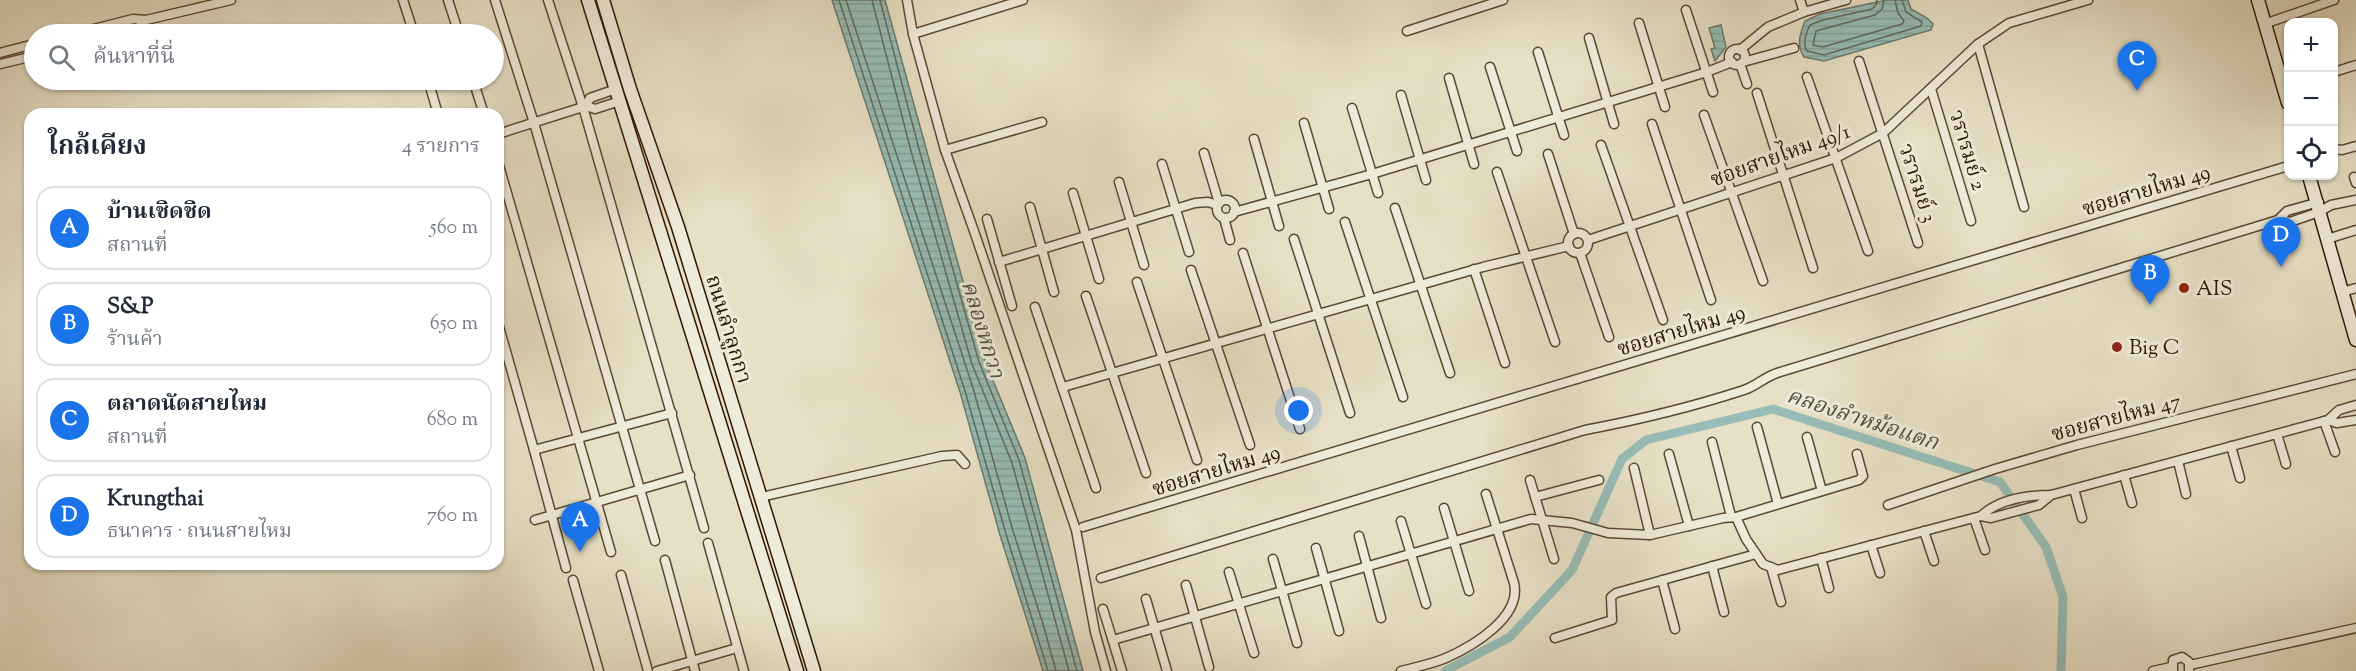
<!DOCTYPE html>
<html lang="th">
<head>
<meta charset="utf-8">
<style>
	:root { --surface:#fff; --page:#f2f2f3; --text:#1f2937; --muted:#747a83; --line:#e0e1e3; --accent:#1a73e8 }
	body { margin:0; font-family:"Sorts Mill Goudy","Noto Serif Thai",serif; background:var(--page); color:var(--text) }
	.controls { position:absolute; right:18px; top:18px; display:grid; overflow:hidden; border-radius:12px; box-shadow:0 2px 4px #0004 }
	.controls button { width:54px; height:54px; display:grid; place-items:center; padding:0; border:0; border-bottom:2px solid var(--line); background:var(--surface); color:var(--text); font:30px sans-serif }
	.you { position:absolute; left:1299px; top:411px; width:21px; height:21px; margin:-15px; border:4px solid #fff; border-radius:50%; background:#1a73e8; box-shadow:0 0 0 9px #1a73e833 }
	.badge { display:grid; place-items:center; width:39px; height:39px; border-radius:50%; background:var(--accent); color:#fff; font-size:20px; font-weight:700 }
	.pin { position:absolute; translate:-50% -50px; filter:drop-shadow(0 2px 3px #0008) }
	.pin::after { content:''; position:absolute; top:32px; width:21px; height:18px; background:inherit; clip-path:polygon(0 0,100% 0,50% 100%) }
	.list { margin:0; padding:0; list-style:none }
	h2 { display:flex; justify-content:space-between; align-items:center; height:78px; margin:0; padding:0 24px; font-size:26px }
	h2 small { font-size:20px; font-weight:400; color:var(--muted) }
	.list li { display:grid; grid-template-columns:39px 1fr auto; gap:18px; align-items:center; box-sizing:border-box; height:84px; margin:0 12px 12px; padding:0 12px; border:2px solid var(--line); border-radius:18px }
	.list b { display:block; font-size:22px; white-space:nowrap }
	.list p { margin:0; font-size:20px; white-space:nowrap; color:var(--muted) }
	.list em { font-size:20px; font-style:normal; color:var(--muted) }
	.icon { flex:none; width:33px; height:33px; fill:none; stroke:currentColor; stroke-width:2; stroke-linecap:round; stroke-linejoin:round }
	.map { position:relative; flex:none; width:2356px; height:671px; overflow:hidden }
	.search { position:absolute; background:var(--surface); box-shadow:0 2px 4px #0004; left:24px; top:24px; width:480px; height:66px; display:flex; align-items:center; gap:15px; box-sizing:border-box; padding:0 21px; border-radius:33px; color:var(--muted); font-size:22px }
	.panel { position:absolute; background:var(--surface); box-shadow:0 2px 4px #0004; left:24px; top:108px; width:480px; height:462px; border-radius:18px }
	.map>svg:first-child { display:block }
</style>
</head>
<body>
<div class="map">
<svg width="2356" height="671" viewBox="0 0 2356 671">
	<defs>
		<pattern id="water-rules" width="6" height="5" patternUnits="userSpaceOnUse" patternTransform="scale(1.5)"><rect width="6" height="5" fill="#97bdb6"/><path d="M0 2.5h6" fill="none" stroke="#82a29b"/></pattern>
	</defs>
	<rect width="100%" height="100%" fill="#e7e0c6"/>
	<filter id="stains"><feTurbulence type="fractalNoise" baseFrequency=".00333" numOctaves="4"/><feColorMatrix values="0 0 0 0 .2 0 0 0 0 .09 0 0 0 0 .02 0 0 0 .5 -.17"/></filter>
	<radialGradient id="worn" r=".72"><stop offset=".6" stop-color="#630" stop-opacity="0"/><stop offset="1" stop-color="#630" stop-opacity=".3"/></radialGradient>
	<g fill="url(#water-rules)" stroke="#6c7a6d" stroke-width="1.5">
		<polygon points="832,0 885,0 985,361 1025,458 1083,671 1043,671 1000,535 960,392"/>
		<path d="M1887 0H1908L1911 9 1927 18 1933 24 1931 30 1824 61 1804 57C1796 45 1800 34 1805 21L1820 14Z"/>
		<polygon points="1721,25 1726,47 1715,61 1711,49 1715,48 1709,28"/>
	</g>
	<g fill="none" stroke-linecap="round" stroke-linejoin="round">
		<g stroke="#626a5b" stroke-width="1.5">
			<polyline points="839,0 965,391 1006,534 1048,671"/>
			<polyline points="846,0 973,388 1013,531 1043,624 1056,671"/>
			<polyline points="872,0 911,151 972,364 1012,463 1069,671"/>
			<polyline points="880,0 919,149 979,362 1019,460 1077,671"/>
			<path d="M1877 0 1876 5 1872 9 1823 20 1810 25C1806 33 1802 44 1807 51L1824 55 1921 26 1922 22 1906 12 1902 0"/>
			<polyline points="1884,0 1882,9 1875,15 1816,31 1813,45 1823,47 1902,24 1904,21 1898,13 1895,0"/>
		</g>
		<polyline stroke="#97bdb6" stroke-width="9" points="1445,671 1510,637 1572,570 1622,459 1646,440 1773,409 2000,482 2046,547 2063,597 2061,671"/>
		<defs>
			<g id="minor">
				<polyline points="403,0 414,34"/>
				<polyline points="448,0 459,34"/>
				<polyline points="495,0 534,123 655,541"/>
				<polyline points="548,0 583,107 704,528"/>
				<polyline points="907,0 913,34 945,150 974,231 1076,530 1095,632 1106,671"/>
				<polyline points="1800,0 1804,12"/>
				<polyline points="1686,10 1713,92"/>
				<polyline points="1639,23 1665,107"/>
				<polyline points="2264,24 2334,0"/>
				<polyline points="1407,31 1503,0"/>
				<polyline points="74,34 133,19 146,20 231,0"/>
				<polyline points="119,34 136,30 146,20"/>
				<polyline points="913,34 1023,0"/>
				<polyline points="1589,38 1614,124"/>
				<polyline points="1978,44 2024,207"/>
				<circle cx="1737" cy="57" r="8"/>
				<polyline points="1740,50 1768,27 1804,12 1846,0"/>
				<polyline points="1538,52 1564,135"/>
				<polyline points="0,53 34,44"/>
				<polyline points="1859,61 1918,243"/>
				<polyline points="1743,62 1794,48"/>
				<polyline points="0,64 34,56"/>
				<polyline points="1740,64 1747,84"/>
				<polyline points="1490,67 1517,151"/>
				<polyline points="2334,72 2356,65"/>
				<polyline points="1807,77 1868,251"/>
				<polyline points="1449,78 1474,164"/>
				<polyline points="428,80 438,114"/>
				<polyline points="473,80 484,114"/>
				<polyline points="1931,89 1971,221"/>
				<polyline points="1757,93 1813,268"/>
				<polyline points="1401,95 1426,180"/>
				<polyline points="586,106 590,98 616,89"/>
				<polyline points="1352,108 1378,193"/>
				<polyline points="1704,115 1763,281"/>
				<polyline points="1304,123 1329,209"/>
				<polyline points="1652,124 1711,300"/>
				<polyline points="498,134 586,106 595,109 620,101"/>
				<polyline points="1254,139 1279,226"/>
				<polyline points="1601,145 1663,320"/>
				<polyline points="2334,149 2342,150 2356,146"/>
				<polyline points="945,150 1042,122"/>
				<polyline points="1204,153 1219,203"/>
				<polyline points="1548,154 1574,234"/>
				<polyline points="498,162 611,552"/>
				<polyline points="1162,164 1189,252"/>
				<polyline points="1497,172 1555,342"/>
				<polyline points="2354,177 2356,183"/>
				<polyline points="1119,182 1144,265"/>
				<polyline points="1073,193 1099,279"/>
				<circle cx="1226" cy="209" r="9"/>
				<polyline points="1030,207 1054,292"/>
				<polyline points="1395,208 1450,373"/>
				<polyline points="1234,212 1372,174 1707,72 1732,62"/>
				<polyline points="1224,218 1230,240"/>
				<polyline points="987,219 1012,306"/>
				<polyline points="2278,220 2287,211 2319,202"/>
				<polyline points="1345,222 1403,397"/>
				<circle cx="1578" cy="243" r="10"/>
				<polyline points="1294,239 1350,413"/>
				<polyline points="2327,239 2356,230"/>
				<polyline points="1588,240 1836,158 1883,133 1978,44 2009,23 2088,0"/>
				<polyline points="1243,253 1300,429"/>
				<polyline points="1580,253 1609,337"/>
				<polyline points="999,262 1195,203 1208,202 1217,205"/>
				<polyline points="1474,269 1505,363"/>
				<polyline points="1191,270 1250,445"/>
				<polyline points="1137,282 1197,460"/>
				<polyline points="2342,292 2356,288"/>
				<polyline points="1086,296 1146,473"/>
				<polyline points="1035,307 1096,488"/>
				<polyline points="498,323 534,450 672,413"/>
				<polyline points="1063,387 1483,267 1569,246"/>
				<polyline points="2328,420 2337,423 2356,420"/>
				<polyline points="2324,421 2335,452"/>
				<polyline points="1757,427 1778,504"/>
				<polyline points="2277,434 2286,464"/>
				<polyline points="1807,437 1822,491"/>
				<polyline points="1712,442 1731,516"/>
				<polyline points="2231,446 2240,478"/>
				<polyline points="534,450 566,568"/>
				<polyline points="1669,454 1689,526"/>
				<polyline points="2178,461 2186,494"/>
				<polyline points="1634,468 1650,535"/>
				<polyline points="2124,475 2132,503"/>
				<polyline points="1530,480 1554,559"/>
				<polyline points="2074,489 2082,518"/>
				<polyline points="761,497 942,456 957,455 965,464"/>
				<polyline points="1535,497 1599,480"/>
				<polyline points="1888,505 1995,469 2077,445 2356,374"/>
				<polyline points="1444,508 1469,591"/>
				<polyline points="1981,516 1991,518 2039,505 2051,495"/>
				<polyline points="1736,517 1859,480 1863,476 1857,454"/>
				<polyline points="1974,518 1985,550"/>
				<polyline points="535,520 690,475"/>
				<polyline points="1401,521 1426,604"/>
				<polyline points="1083,527 2288,166"/>
				<polyline points="1924,531 1934,561"/>
				<polyline points="1359,536 1381,618"/>
				<polyline points="708,543 744,671"/>
				<polyline points="1871,545 1880,573"/>
				<polyline points="1316,548 1339,631"/>
				<polyline points="1821,558 1829,588"/>
				<polyline points="1273,559 1297,643"/>
				<polyline points="665,560 695,671"/>
				<polyline points="1712,566 1724,612"/>
				<polyline points="1771,567 1781,602"/>
				<polyline points="1229,572 1254,653"/>
				<polyline points="621,575 648,671"/>
				<path d="M1101 578 1585 430C1638 420 1692 407 1744 390 1756 386 1765 377 1777 373L2278 220 2290 222 2319 212 2331 205 2356 200"/>
				<polyline points="573,580 599,671"/>
				<polyline points="1662,580 1675,629"/>
				<polyline points="1186,585 1209,667"/>
				<polyline points="1146,599 1167,671"/>
				<polyline points="1103,609 1122,671"/>
				<polyline points="1555,638 1612,620 1611,597 1616,593 1756,554"/>
				<path d="M1113 640 1531 519 1572 523 1608 533 1650 535 1723 518 1736 517 1746 539 1763 564 1778 570 1981 516C1999 499 2027 495 2051 495L2328 420 2339 410 2356 405"/>
				<polyline points="2190,665 2356,628"/>
				<polyline points="657,671 737,648"/>
				<path d="M1401 671C1416 667 1432 664 1446 658 1473 646 1522 617 1514 583L1486 494"/>
				<polyline points="2153,671 2171,667"/>
				<polyline points="2173,671 2173,660 2182,657 2189,662 2189,671"/>
			</g>
			<g id="secondary">
				<polyline points="588,0 797,671"/>
				<polyline points="603,0 630,89 678,227 814,671"/>
				<polyline points="2258,0 2288,103"/>
				<polyline points="2309,176 2356,340"/>
			</g>
		</defs>
		<use href="#minor" stroke="#5b4832" stroke-width="11"/>
		<use href="#secondary" stroke="#2c1600" stroke-width="15"/>
		<use href="#minor" stroke="#efebda" stroke-width="8"/>
		<use href="#secondary" stroke="#efebda" stroke-width="12"/>
	</g>
	<g fill="#8f2418" stroke="#efebda" stroke-width="2">
		<circle cx="2184" cy="288" r="6"/>
		<circle cx="2117" cy="347" r="6"/>
	</g>
	<g text-anchor="middle" stroke-width="6" stroke-linejoin="round" paint-order="stroke">
		<g font-size="21" fill="#2c1600" stroke="#efebda">
			<text transform="translate(1968 150) rotate(73)" y="7">วรารมย์ 2</text>
			<text transform="translate(1780 155) rotate(-20)" y="7">ซอยสายไหม 49/1</text>
			<text transform="translate(1918 183) rotate(72)" y="7">วรารมย์ 3</text>
			<text transform="translate(2146 190) rotate(-17)" y="7">ซอยสายไหม 49</text>
			<text transform="translate(729 329) rotate(73)" y="7">ถนนลำลูกกา</text>
			<text transform="translate(1681 330) rotate(-17)" y="7">ซอยสายไหม 49</text>
			<text transform="translate(2116 417) rotate(-15)" y="7">ซอยสายไหม 47</text>
			<text transform="translate(1216 470) rotate(-17)" y="7">ซอยสายไหม 49</text>
		</g>
		<g font-size="21" fill="#2c1600" stroke="#efebda" text-anchor="start">
			<text x="2196" y="295">AIS</text>
			<text x="2129" y="354">Big C</text>
		</g>
		<g font-size="22" font-style="italic" fill="#515040" stroke="#efebda">
			<text transform="translate(984 329) rotate(73)" y="8">คลองหกวา</text>
			<text transform="translate(1863 418) rotate(18)" y="8">คลองลำหม้อแตก</text>
		</g>
	</g>
	<rect width="100%" height="100%" filter="url(#stains)"/>
	<rect width="100%" height="100%" fill="url(#worn)"/>
</svg>
<div class="controls">
<button>+</button>
<button>−</button>
<button><svg class="icon" aria-label="locate" viewBox="0 0 24 24"><circle cx="12" cy="12" r="6"/><path d="M12 2v4M12 18v4M2 12h4M18 12h4"/></svg></button>
</div>
<div class="you"></div>
<div class="pin badge" style="left:580px;top:552px">A</div>
<div class="pin badge" style="left:2150px;top:305px">B</div>
<div class="pin badge" style="left:2137px;top:91px">C</div>
<div class="pin badge" style="left:2281px;top:267px">D</div>
<div class="search"><svg class="icon" aria-label="search" viewBox="0 0 24 24"><circle cx="10" cy="10" r="6"/><path d="M15 15l6 6"/></svg>ค้นหาที่นี่</div>
<section class="panel">
<h2>ใกล้เคียง<small>4 รายการ</small></h2>
<ul class="list">
<li><span class="badge">A</span><div><b>บ้านเชิดชิด</b><p>สถานที่</p></div><em>560 m</em></li>
<li><span class="badge">B</span><div><b>S&amp;P</b><p>ร้านค้า</p></div><em>650 m</em></li>
<li><span class="badge">C</span><div><b>ตลาดนัดสายไหม</b><p>สถานที่</p></div><em>680 m</em></li>
<li><span class="badge">D</span><div><b>Krungthai</b><p>ธนาคาร · ถนนสายไหม</p></div><em>760 m</em></li>
</ul>
</section>
</div>
</body>
</html>
